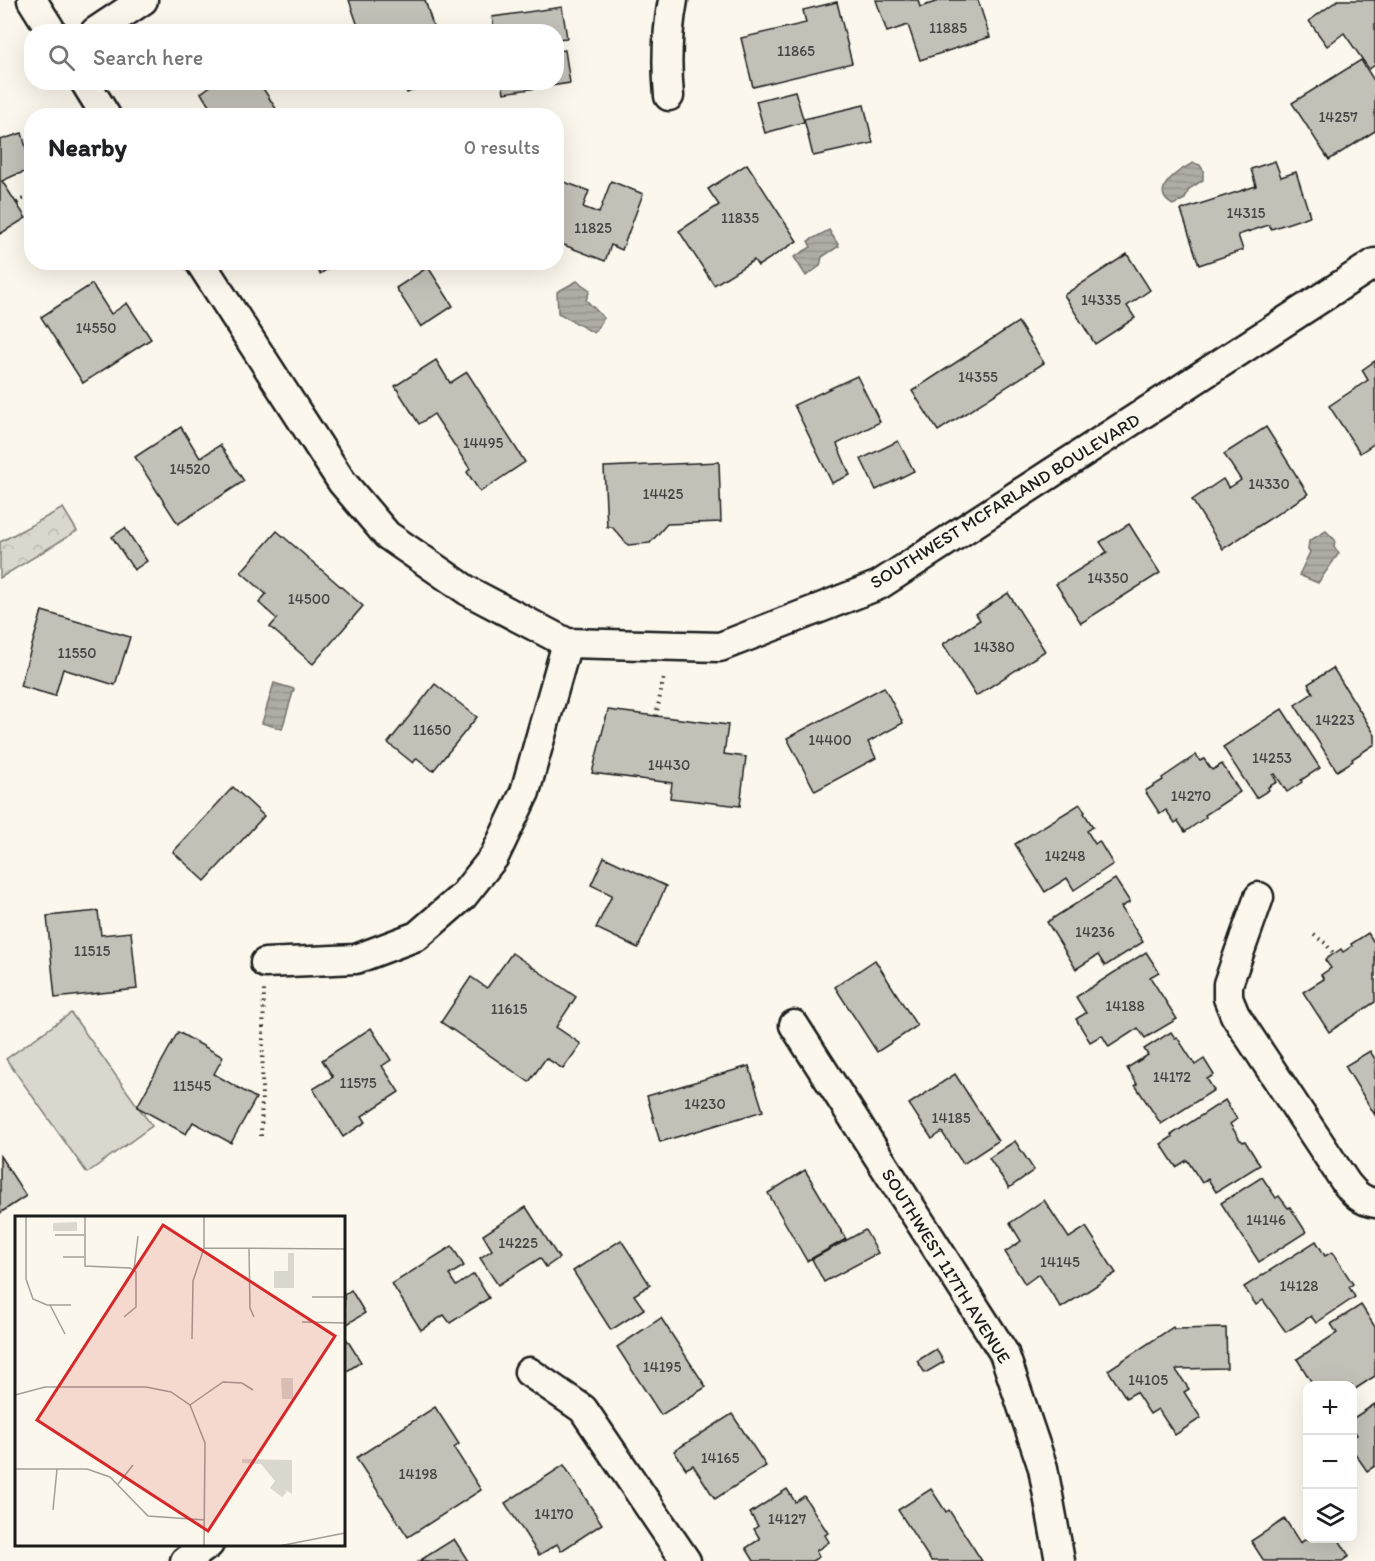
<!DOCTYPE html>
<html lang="en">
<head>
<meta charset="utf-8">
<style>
	:root { --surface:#fff; --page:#f2f2f2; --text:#202124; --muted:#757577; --line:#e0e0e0 }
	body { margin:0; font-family:Itim,sans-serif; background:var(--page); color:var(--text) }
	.controls { position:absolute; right:18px; bottom:18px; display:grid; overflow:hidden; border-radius:12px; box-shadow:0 6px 24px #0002 }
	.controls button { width:54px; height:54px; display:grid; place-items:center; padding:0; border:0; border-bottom:2px solid var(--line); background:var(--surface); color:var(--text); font:30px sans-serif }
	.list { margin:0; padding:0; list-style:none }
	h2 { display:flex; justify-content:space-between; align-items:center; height:78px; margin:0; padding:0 24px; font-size:26px }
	h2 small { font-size:20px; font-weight:400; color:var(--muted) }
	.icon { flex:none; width:33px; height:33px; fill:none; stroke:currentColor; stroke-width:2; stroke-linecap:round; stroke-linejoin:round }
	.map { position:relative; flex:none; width:1375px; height:1561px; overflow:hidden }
	.search { position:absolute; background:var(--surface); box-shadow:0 6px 24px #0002; left:24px; top:24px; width:540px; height:66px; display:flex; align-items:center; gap:15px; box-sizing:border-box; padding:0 21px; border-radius:24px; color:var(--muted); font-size:22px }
	.panel { position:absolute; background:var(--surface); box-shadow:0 6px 24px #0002; left:24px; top:108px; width:540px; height:162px; border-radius:24px }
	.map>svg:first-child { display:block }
</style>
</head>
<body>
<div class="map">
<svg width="1375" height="1561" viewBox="0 0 1375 1561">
	<defs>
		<pattern id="forest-crowns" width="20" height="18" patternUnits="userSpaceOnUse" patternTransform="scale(1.5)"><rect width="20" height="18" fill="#dad7ce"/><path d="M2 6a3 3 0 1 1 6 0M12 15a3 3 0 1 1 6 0" fill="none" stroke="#bab8b0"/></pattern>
		<pattern id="water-rules" width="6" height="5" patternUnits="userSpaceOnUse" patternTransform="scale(1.5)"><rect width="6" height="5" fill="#afaca5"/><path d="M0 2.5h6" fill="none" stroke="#96938d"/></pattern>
	</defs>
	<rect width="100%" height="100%" fill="#fbf7ec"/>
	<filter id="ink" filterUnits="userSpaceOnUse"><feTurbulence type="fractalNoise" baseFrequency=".0167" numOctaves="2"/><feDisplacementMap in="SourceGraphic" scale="12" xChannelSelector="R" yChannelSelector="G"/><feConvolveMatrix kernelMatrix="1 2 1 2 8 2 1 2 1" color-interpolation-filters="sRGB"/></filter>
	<g filter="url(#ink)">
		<polygon fill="#dad7ce" stroke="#7b7a75" stroke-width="1.5" points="71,1013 152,1126 87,1173 6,1059"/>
		<polygon fill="url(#forest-crowns)" stroke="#7b7a75" stroke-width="1.5" points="63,508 77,531 0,578 0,542"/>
		<g fill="url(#water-rules)" stroke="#74726e" stroke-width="1.5">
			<path d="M1194 163 1200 165 1203 170V180L1189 189 1185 199 1173 205C1147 191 1179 169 1194 163Z"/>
			<polygon points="829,230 839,246 822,257 820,266 806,276 794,257 811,247 808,241"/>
			<polygon points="577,281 590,290 586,300 604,318 594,333 558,313 557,292"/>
			<polygon points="1326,531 1335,540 1334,547 1339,553 1318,583 1299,575 1310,552 1308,549 1309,541"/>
			<polygon points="274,683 294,689 282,729 262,723"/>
		</g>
		<g fill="#c3c0b8" stroke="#1c1c1c" stroke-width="1.5">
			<polygon points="349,0 425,0 433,26 416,32 360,32"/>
			<polygon points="876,0 918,0 920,7 942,0 978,0 990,37 920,60 908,25 887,32"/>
			<polygon points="1338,0 1375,0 1375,65 1369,69 1344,33 1327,46 1309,21"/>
			<polygon points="837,2 852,63 753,87 741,38 806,23 803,10"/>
			<polygon points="562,7 567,38 556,39 556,32 495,32 492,17"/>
			<polygon points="565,50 570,83 504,93 502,82 556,82 556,51"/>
			<polygon points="1361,60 1375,82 1375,131 1329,160 1292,103"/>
			<polygon points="216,82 259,82 280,115 282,114 283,116 215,116 201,93"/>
			<polygon points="403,82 419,82 420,87 407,93"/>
			<polygon points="795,91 804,122 765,133 756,101"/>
			<polygon points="864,105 873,143 813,156 804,119"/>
			<polygon points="22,133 32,170 15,175 2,181 26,218 0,234 0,140"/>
			<polygon points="1275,161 1281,177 1296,172 1310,216 1271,229 1269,225 1238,235 1243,250 1199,265 1181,210 1256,186 1251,169"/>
			<polygon points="747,164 797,241 758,266 754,260 714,285 679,231 719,205 708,189"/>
			<polygon points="556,179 589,191 583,207 599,213 611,181 643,194 622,250 611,245 605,261 556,242"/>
			<polygon points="1127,254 1150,290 1127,306 1135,318 1095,344 1064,295"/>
			<polygon points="313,262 339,262 320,274"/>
			<polygon points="353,262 389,262 389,263 353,265"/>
			<polygon points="428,267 453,306 421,327 396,288"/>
			<polygon points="92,284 111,314 127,303 151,339 83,383 41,317"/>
			<polygon points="1018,322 1044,363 938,431 912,391"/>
			<polygon points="436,360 450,383 467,372 525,462 480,492 467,472 470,469 434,414 419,424 395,386"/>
			<polygon points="1375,361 1375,443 1360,453 1329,406 1368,380 1362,370"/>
			<polygon points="857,376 880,422 837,444 850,475 832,483 794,405"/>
			<polygon points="181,427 200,458 220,445 244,481 178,524 135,457"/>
			<polygon points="1266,427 1308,494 1223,549 1192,500 1223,479 1229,488 1241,480 1224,454"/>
			<polygon points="898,441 914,471 876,490 861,459"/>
			<polygon points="719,462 721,522 667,524 650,543 628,545 612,527 607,527 604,467"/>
			<polygon points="1129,524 1160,573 1081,623 1056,584 1107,552 1100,542"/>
			<polygon points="125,528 147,561 134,570 112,537"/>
			<polygon points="277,531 363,606 313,664 270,627 277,619 259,603 266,594 241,572"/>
			<polygon points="1008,593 1045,651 976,696 943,644 980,620 976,614"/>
			<polygon points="42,611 130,637 115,685 63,669 55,696 20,686"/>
			<polygon points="1333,668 1375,735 1375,744 1352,759 1353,761 1337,771 1295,705 1313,693 1308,684"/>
			<polygon points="435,684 477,717 433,771 417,758 413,763 388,743"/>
			<polygon points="884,687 903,723 868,742 876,758 815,791 787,738"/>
			<polygon points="1282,709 1320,768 1301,780 1302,782 1287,792 1275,774 1273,775 1277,782 1268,787 1269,790 1256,798 1223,747"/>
			<polygon points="608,710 728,725 724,754 746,757 740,806 670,798 672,783 592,773"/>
			<polygon points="1196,755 1200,761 1204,759 1212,770 1222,764 1240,792 1205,815 1206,817 1185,832 1178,821 1175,823 1166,810 1160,814 1145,791 1163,780 1162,778"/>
			<polygon points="233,787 264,816 205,881 173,852"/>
			<polygon points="1080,804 1085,812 1084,813 1093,827 1087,831 1095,844 1099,841 1113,864 1074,890 1067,878 1045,892 1015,844"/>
			<polygon points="604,857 666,886 638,948 596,928 612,895 591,885"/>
			<polygon points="1115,879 1130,902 1121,907 1143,942 1105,966 1098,955 1076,969 1047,922"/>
			<polygon points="98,911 101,935 131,932 137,989 55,998 47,916"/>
			<polygon points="1368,933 1375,944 1375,1002 1329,1032 1303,992 1324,979 1321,975 1331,968 1325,960 1341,949 1343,952 1352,946 1351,944"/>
			<polygon points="1146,952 1159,972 1150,977 1177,1019 1145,1038 1138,1028 1109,1047 1102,1035 1090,1042 1076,1019 1086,1013 1076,997"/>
			<polygon points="512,953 576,997 556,1027 581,1044 563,1069 546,1058 529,1082 441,1022 471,977 487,988"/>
			<polygon points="875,960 917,1026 877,1052 835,987"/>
			<polygon points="371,1028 391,1060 382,1066 399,1092 362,1116 366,1122 343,1137 313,1089 333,1077 322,1060"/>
			<polygon points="178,1032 223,1057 214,1074 256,1098 231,1143 193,1122 186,1134 137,1107"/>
			<polygon points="1171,1032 1175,1038 1177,1037 1195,1065 1204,1059 1214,1075 1207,1079 1214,1090 1161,1124 1135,1085 1137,1084 1127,1068 1148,1055 1144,1049"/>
			<polygon points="1370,1051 1375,1059 1375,1115 1345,1066"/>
			<polygon points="749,1066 763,1111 660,1142 647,1096"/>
			<polygon points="955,1074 998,1141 963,1164 942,1132 932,1139 909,1104"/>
			<polygon points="1225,1100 1237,1119 1230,1124 1240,1140 1241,1140 1243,1142 1245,1141 1260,1165 1216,1192 1208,1179 1202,1183 1187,1160 1176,1167 1161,1144 1172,1137 1171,1135"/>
			<polygon points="1015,1141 1034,1170 1009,1188 989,1158"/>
			<polygon points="0,1156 26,1196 0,1213"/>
			<polygon points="805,1170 846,1239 807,1261 768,1193"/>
			<polygon points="1262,1177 1276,1198 1279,1196 1288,1208 1290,1207 1306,1232 1259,1262 1221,1203"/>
			<polygon points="1044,1200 1069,1238 1086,1227 1116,1273 1061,1308 1039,1274 1025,1284 1005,1252 1021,1241 1010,1223"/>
			<polygon points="526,1207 559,1258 546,1267 540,1258 498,1285 480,1258 492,1250 483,1235"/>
			<polygon points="865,1230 878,1253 824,1282 812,1259"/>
			<polygon points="621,1240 650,1285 634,1295 644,1309 611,1330 573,1271"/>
			<polygon points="1316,1241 1325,1256 1332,1252 1353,1284 1349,1287 1355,1297 1316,1323 1311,1316 1286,1332 1263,1300 1256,1305 1244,1287"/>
			<polygon points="452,1246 464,1266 449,1275 456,1286 474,1274 489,1298 450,1323 444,1315 421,1330 392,1284"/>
			<polygon points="351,1290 365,1313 344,1326 344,1295"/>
			<polygon points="1361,1305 1375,1327 1375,1376 1352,1391 1352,1386 1314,1386 1297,1359 1337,1333 1331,1324"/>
			<polygon points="661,1318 706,1387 661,1415 617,1347"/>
			<polygon points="1173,1327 1174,1329 1226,1328 1227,1368 1178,1369 1176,1370 1189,1389 1184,1392 1201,1418 1175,1435 1158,1409 1150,1414 1136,1392 1126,1398 1108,1370"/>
			<polygon points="344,1335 361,1362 344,1373"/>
			<polygon points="936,1349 944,1362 925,1373 917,1361"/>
			<polygon points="1375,1404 1375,1466 1367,1471 1352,1449 1352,1437 1357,1435 1352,1428 1352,1419"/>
			<polygon points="435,1407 459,1444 454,1448 481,1490 408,1537 356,1458"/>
			<polygon points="732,1414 766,1466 715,1499 693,1465 686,1469 674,1451"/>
			<polygon points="564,1465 602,1524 561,1551 557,1544 539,1555 505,1503"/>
			<polygon points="787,1489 795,1502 804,1496 828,1533 825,1535 829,1542 816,1551 819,1557 812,1561 754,1561 746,1548 760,1539 754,1529 758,1526 750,1513"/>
			<polygon points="931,1489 946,1512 949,1510 982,1561 931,1561 898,1510"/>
			<polygon points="1285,1519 1300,1543 1308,1538 1338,1538 1349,1556 1342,1561 1264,1561 1251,1541"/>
			<polygon points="454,1539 468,1561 419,1561"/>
		</g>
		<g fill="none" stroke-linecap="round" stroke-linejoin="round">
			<defs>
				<g id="minor">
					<polyline points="32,0 52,32"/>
					<polyline points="95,32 143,0"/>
					<polyline points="85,82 106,116"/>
					<path d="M669 96C666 63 667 32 673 0"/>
					<polyline points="200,262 342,482 387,535 468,591 567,643 720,647 879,585 1375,263"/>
					<path d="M1259 897 1228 984V998L1235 1015 1346 1183C1354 1193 1361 1201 1375 1203"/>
					<polyline points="265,963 356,959 417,936 463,896 494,857 525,792 567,643"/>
					<polyline points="794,1025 1004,1353 1043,1468 1060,1561"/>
					<polyline points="529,1372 583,1409 686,1561"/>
					<polyline points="185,1561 209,1544"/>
				</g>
			</defs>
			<use href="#minor" stroke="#1c1c1c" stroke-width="33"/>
			<g stroke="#1c1c1c" stroke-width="4" stroke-dasharray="1.5 4.5" stroke-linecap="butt">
				<polyline points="17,203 32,193"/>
				<polyline points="656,716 664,676"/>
				<polyline points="1314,935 1325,943 1334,954"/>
				<polyline points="261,1136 264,990"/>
			</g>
			<use href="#minor" stroke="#fbf7ec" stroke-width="28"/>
		</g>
	</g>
	<g text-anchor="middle" stroke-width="4.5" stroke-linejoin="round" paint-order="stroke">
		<g font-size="15" fill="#464543">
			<text x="948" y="33">11885</text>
			<text x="796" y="56">11865</text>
			<text x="1338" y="122">14257</text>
			<text x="1246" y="218">14315</text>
			<text x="740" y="223">11835</text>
			<text x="593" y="233">11825</text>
			<text x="1101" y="305">14335</text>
			<text x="96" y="333">14550</text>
			<text x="978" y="382">14355</text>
			<text x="483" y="448">14495</text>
			<text x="190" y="474">14520</text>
			<text x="1269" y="489">14330</text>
			<text x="663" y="499">14425</text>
			<text x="1108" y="583">14350</text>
			<text x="309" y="604">14500</text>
			<text x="994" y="652">14380</text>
			<text x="77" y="658">11550</text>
			<text x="1335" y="725">14223</text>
			<text x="432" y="735">11650</text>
			<text x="830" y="745">14400</text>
			<text x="1272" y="763">14253</text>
			<text x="669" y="770">14430</text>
			<text x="1191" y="801">14270</text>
			<text x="1065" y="861">14248</text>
			<text x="1095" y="937">14236</text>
			<text x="92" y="956">11515</text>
			<text x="1125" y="1011">14188</text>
			<text x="509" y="1014">11615</text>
			<text x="1172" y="1082">14172</text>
			<text x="358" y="1088">11575</text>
			<text x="192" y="1091">11545</text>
			<text x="705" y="1109">14230</text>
			<text x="951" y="1123">14185</text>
			<text x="1266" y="1225">14146</text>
			<text x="518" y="1248">14225</text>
			<text x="1060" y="1267">14145</text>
			<text x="1299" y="1291">14128</text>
			<text x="662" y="1372">14195</text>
			<text x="1148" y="1385">14105</text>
			<text x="720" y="1463">14165</text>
			<text x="418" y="1479">14198</text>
			<text x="554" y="1519">14170</text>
			<text x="787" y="1524">14127</text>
		</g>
		<g font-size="18" fill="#1c1c1c" stroke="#fbf7ec">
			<text transform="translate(1005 501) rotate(-32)" y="6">SOUTHWEST MCFARLAND BOULEVARD</text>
			<text transform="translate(946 1266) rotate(58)" y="6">SOUTHWEST 117TH AVENUE</text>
		</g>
	</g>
	<g transform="translate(15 1216)">
		<rect width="330" height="330" fill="#fbf7ec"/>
		<path d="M62 6V15H38V7ZM273 37H279V72H259V55H273ZM266 162H278V183H267Z" fill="#dad7ce"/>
		<path d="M227 243 277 244V278L269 273 272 276 267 281 255 272 260 265 246 248 227 247Z" fill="#dad7ce"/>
		<path fill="none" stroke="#a29f99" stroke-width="1.5" d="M11 0V63L18 83 32 89H56M70 0V50L115 52 121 56V91L109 101M40 19H69M189 32 330 33M234 32 235 92 239 101M48 41H69M119 53 123 20M297 81H330M35 89 50 118M287 106 330 107M177 123 178 65 189 32V0M0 179 30 171H131L156 176 175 189 190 227 189 330M175 189 208 166 227 167 238 174M0 253H72L95 261 133 300 190 304M103 268 118 249M38 294 42 253M264 330 330 317"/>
		<path fill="#d62828" fill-opacity="0.15" stroke="#d62828" stroke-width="3" d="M148 9 320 120 193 315 22 204Z"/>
		<rect width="330" height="330" fill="none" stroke="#1c1c1c" stroke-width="3"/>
	</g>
</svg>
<div class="controls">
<button>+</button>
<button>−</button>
<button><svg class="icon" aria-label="layers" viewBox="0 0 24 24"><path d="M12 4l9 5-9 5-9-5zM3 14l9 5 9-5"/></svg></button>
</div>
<div class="search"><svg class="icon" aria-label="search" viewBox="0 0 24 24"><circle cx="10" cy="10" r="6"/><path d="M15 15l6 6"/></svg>Search here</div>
<section class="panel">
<h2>Nearby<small>0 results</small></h2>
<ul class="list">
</ul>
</section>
</div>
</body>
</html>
